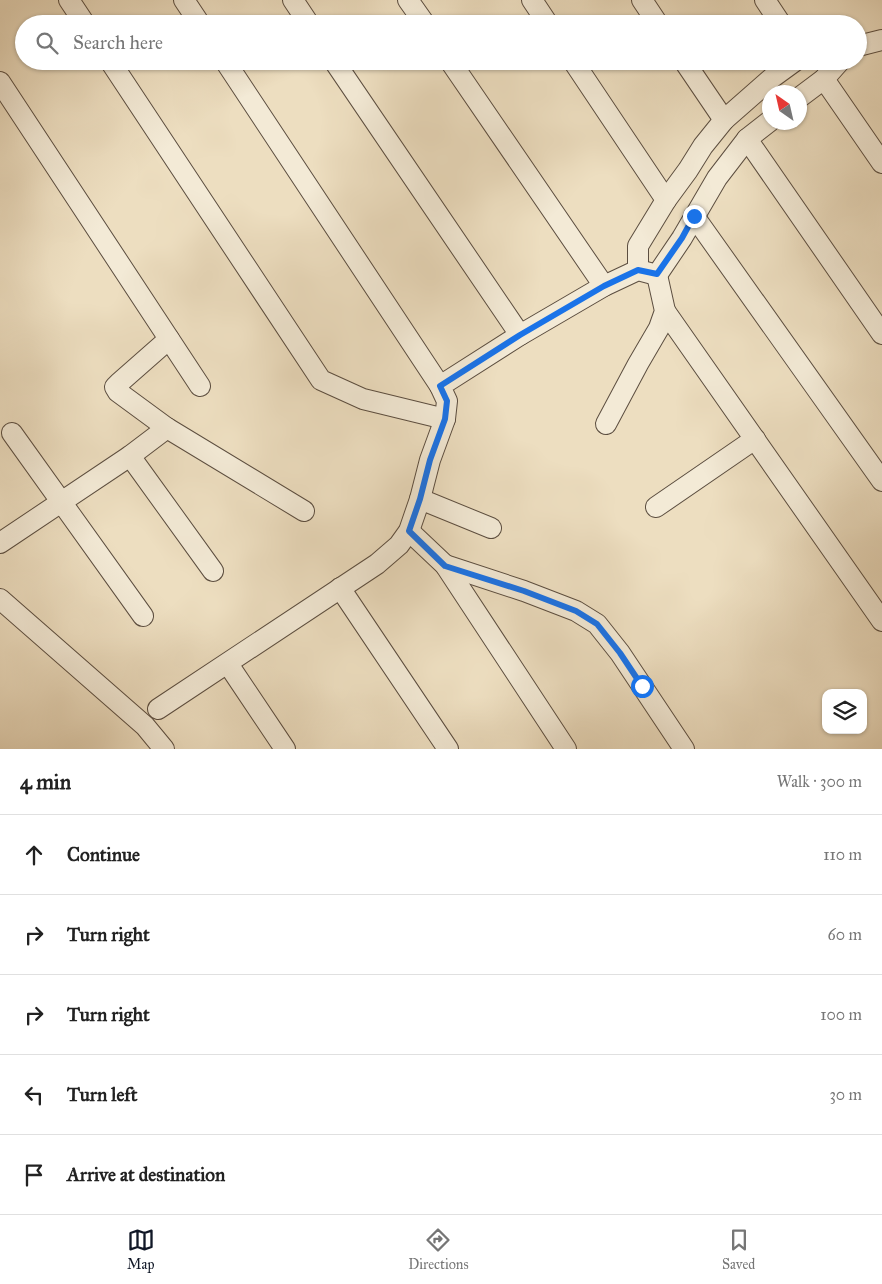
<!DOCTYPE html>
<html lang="en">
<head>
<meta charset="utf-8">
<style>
	:root { --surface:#fff; --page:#f2f2f2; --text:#222; --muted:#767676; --line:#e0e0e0; --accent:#111827 }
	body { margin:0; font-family:"IM FELL Great Primer",serif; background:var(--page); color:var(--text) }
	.controls { position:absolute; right:15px; bottom:15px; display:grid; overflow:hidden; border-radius:10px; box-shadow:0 1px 4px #0004 }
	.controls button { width:45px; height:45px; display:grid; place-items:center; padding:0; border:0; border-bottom:1px solid var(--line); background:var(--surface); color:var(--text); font:25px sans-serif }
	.compass { position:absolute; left:762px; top:85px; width:45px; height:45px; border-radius:50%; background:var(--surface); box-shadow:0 1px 4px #0004; rotate:326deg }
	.stop { position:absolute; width:15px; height:15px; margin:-11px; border:4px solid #1a73e8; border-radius:50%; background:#fff }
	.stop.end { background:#1a73e8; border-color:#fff; box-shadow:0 1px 5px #0008 }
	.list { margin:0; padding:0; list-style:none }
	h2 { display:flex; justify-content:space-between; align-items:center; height:65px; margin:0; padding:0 20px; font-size:21px }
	h2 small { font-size:16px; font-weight:400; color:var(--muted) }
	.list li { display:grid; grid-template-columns:32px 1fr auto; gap:15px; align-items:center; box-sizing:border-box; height:80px; padding:0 20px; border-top:1px solid var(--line) }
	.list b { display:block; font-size:19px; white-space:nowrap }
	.list em { font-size:16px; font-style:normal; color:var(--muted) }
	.icon { flex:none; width:28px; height:28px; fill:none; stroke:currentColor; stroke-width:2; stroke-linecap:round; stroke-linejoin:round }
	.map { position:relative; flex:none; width:882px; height:749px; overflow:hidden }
	.search { position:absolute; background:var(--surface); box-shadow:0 1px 4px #0004; left:15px; right:15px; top:15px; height:55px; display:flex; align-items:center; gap:12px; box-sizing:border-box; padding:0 18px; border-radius:28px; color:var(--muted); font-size:19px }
	.sheet { height:465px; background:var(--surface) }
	nav { display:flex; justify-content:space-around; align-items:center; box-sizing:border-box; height:70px; border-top:1px solid var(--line); background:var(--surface); font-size:14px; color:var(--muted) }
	nav a { display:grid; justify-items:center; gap:2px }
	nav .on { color:var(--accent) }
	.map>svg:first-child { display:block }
</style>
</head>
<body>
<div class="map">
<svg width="882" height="749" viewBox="0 0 882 749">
	<rect width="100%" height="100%" fill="#eddec0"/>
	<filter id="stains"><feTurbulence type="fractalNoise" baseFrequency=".004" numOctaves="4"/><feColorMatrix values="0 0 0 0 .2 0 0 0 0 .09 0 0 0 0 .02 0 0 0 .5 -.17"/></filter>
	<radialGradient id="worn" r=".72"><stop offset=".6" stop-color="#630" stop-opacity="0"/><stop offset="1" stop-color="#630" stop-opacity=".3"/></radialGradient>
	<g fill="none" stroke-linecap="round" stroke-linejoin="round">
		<defs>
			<g id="minor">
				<polyline points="69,0 85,24"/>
				<polyline points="184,0 200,24"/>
				<polyline points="293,0 309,24"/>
				<polyline points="408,0 425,24"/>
				<polyline points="532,0 548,24"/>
				<polyline points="642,0 658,24"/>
				<polyline points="765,0 781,24"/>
				<polyline points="858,46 882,40"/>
				<polyline points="110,61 321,380 363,399 445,419"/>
				<polyline points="225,61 440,386"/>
				<polyline points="334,61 520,335"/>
				<polyline points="450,61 604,286"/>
				<polyline points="573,61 666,200"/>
				<polyline points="684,61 724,120"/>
				<polyline points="824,79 882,163"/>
				<polyline points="0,82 200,386"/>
				<polyline points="800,97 824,79 840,61"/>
				<polyline points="747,139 882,334"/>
				<polyline points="694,216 882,481"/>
				<polyline points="638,270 638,246 666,200 688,170 703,146 724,120 773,77 795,61"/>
				<polyline points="665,311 882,621"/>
				<polyline points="169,339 119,383 115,387 118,392 167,428 304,511"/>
				<polyline points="606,424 638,364 659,328 665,311 657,275"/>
				<polyline points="12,433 143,616"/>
				<polyline points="130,456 213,571"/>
				<polyline points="420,499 491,528"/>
				<polyline points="656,507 755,439"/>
				<polyline points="409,531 445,565 566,749"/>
				<polyline points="0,543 130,456 167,428"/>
				<polyline points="445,565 524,591 576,611 597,624 620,653 684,749"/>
				<polyline points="340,588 448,749"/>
				<polyline points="0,599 145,726 164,749"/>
				<polyline points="228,664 285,749"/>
				<polyline points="158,709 377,564 399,545 409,531 420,499 430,460 445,419 447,401 440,386 520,335 604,286 638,270 657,275 682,238 717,178 747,139 770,121"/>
			</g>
		</defs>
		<use href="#minor" stroke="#5c4e40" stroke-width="22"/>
		<use href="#minor" stroke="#f3ead6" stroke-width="20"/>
	</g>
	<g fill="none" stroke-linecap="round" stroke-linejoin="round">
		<polyline stroke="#1a73e8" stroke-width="6" points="642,686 620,653 597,624 576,611 524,591 445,566 409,531 420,499 430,460 445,419 447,401 440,386 520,335 604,286 638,270 657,274 682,238 694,216"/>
	</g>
	<rect width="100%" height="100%" filter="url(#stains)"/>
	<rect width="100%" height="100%" fill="url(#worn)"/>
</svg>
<div class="controls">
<button><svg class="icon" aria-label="layers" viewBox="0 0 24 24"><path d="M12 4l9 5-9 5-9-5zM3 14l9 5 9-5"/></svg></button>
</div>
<svg class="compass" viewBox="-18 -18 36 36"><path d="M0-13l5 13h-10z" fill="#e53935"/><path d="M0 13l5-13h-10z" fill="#767676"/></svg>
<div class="stop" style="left:642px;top:686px"></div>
<div class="stop end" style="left:694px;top:216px"></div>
<div class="search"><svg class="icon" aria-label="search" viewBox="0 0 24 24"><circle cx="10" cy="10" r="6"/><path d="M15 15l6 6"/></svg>Search here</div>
</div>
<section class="sheet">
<h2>4 min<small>Walk · 300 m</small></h2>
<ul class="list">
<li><svg class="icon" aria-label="ahead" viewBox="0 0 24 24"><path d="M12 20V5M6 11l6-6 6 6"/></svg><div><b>Continue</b></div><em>110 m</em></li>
<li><svg class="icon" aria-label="right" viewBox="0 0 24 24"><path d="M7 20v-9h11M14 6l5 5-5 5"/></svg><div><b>Turn right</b></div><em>60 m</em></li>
<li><svg class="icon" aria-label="right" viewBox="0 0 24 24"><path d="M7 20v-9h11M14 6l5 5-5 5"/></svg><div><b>Turn right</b></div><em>100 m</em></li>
<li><svg class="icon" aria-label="left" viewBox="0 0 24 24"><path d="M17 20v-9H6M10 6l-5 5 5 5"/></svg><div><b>Turn left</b></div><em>30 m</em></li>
<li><svg class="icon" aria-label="arrive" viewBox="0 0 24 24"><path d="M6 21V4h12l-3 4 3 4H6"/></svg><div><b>Arrive at destination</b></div></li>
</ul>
</section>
<nav>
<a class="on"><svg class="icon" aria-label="map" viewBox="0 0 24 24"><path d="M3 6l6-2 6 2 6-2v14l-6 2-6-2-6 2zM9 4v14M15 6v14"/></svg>Map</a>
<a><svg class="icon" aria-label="directions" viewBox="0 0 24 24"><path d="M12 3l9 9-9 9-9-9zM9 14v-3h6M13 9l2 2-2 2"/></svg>Directions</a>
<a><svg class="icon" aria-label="saved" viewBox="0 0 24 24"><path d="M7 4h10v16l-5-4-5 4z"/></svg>Saved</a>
</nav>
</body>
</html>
